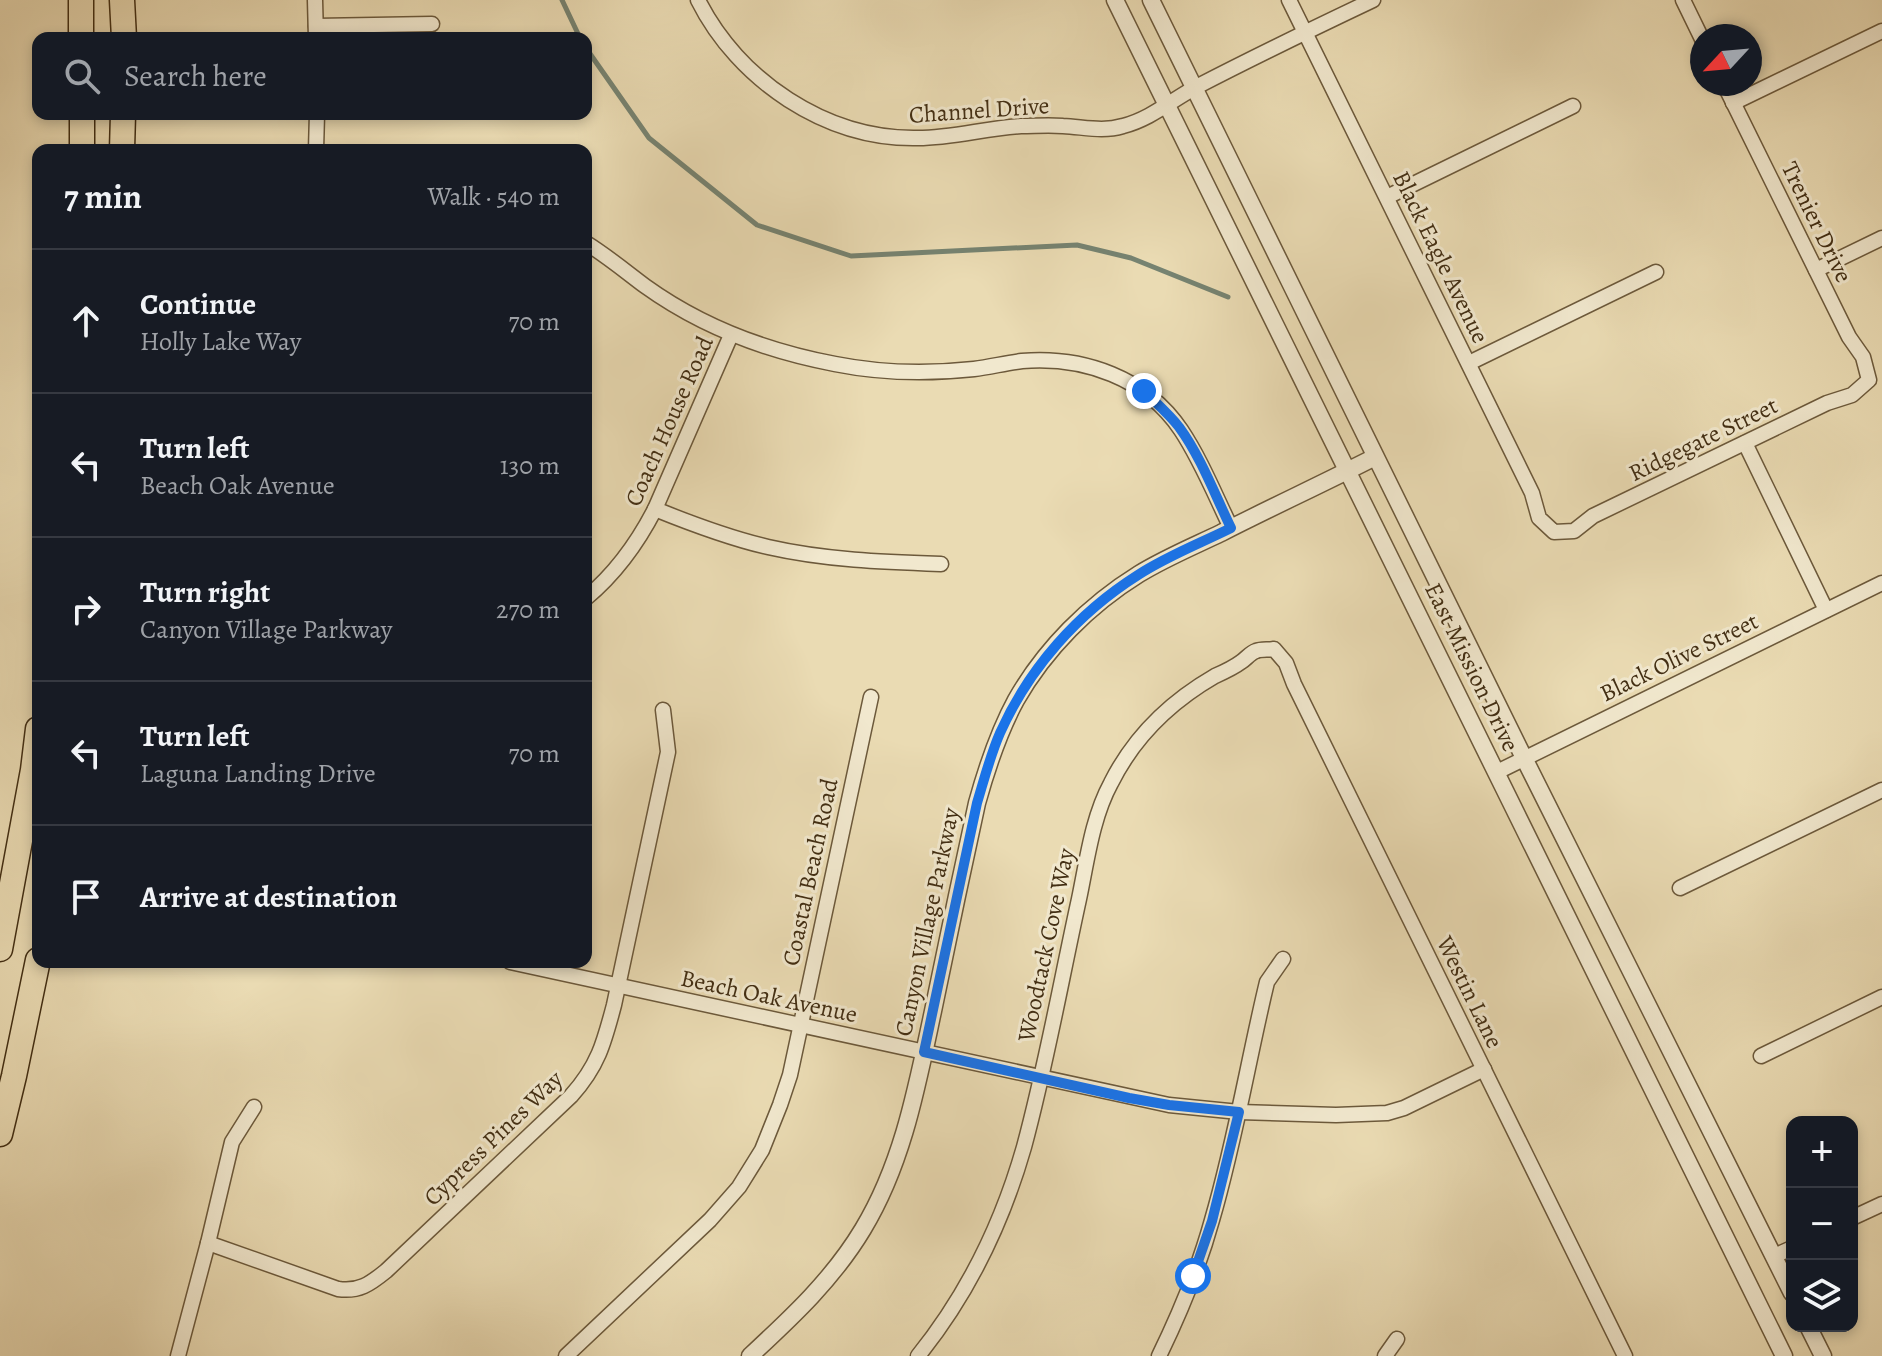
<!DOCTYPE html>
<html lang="en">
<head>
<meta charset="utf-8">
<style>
	:root { --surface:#171b24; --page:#242831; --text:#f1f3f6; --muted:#9ea1a6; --line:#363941 }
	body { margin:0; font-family:Alegreya,serif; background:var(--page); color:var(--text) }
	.controls { position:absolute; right:24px; bottom:24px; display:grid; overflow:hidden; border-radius:16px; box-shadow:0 4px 12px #0003 }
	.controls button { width:72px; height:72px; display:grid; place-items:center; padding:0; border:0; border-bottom:2px solid var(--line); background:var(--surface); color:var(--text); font:40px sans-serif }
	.compass { position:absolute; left:1690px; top:24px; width:72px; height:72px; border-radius:50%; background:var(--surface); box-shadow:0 4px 12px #0003; rotate:244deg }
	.stop { position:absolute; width:24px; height:24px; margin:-18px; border:6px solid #1a73e8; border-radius:50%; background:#fff }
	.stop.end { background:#1a73e8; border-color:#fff; box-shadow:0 2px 8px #0008 }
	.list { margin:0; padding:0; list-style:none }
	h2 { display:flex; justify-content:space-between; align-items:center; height:104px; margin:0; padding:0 32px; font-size:34px }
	h2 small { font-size:26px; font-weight:400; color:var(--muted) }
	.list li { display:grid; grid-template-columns:52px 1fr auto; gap:24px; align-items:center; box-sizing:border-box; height:144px; padding:0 32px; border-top:2px solid var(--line) }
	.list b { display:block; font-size:30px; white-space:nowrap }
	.list p { margin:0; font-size:26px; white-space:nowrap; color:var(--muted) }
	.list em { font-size:26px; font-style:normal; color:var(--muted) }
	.icon { flex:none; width:44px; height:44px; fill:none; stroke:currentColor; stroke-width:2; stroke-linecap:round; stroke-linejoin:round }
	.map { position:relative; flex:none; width:1882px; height:1356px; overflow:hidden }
	.search { position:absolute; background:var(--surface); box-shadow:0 4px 12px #0003; left:32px; top:32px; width:560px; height:88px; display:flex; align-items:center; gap:20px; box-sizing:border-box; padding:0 28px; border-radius:16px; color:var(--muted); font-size:30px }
	.panel { position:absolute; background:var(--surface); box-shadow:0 4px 12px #0003; left:32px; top:144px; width:560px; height:824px; border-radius:16px }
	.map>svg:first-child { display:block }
</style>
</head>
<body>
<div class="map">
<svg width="1882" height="1356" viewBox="0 0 1882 1356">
	<rect width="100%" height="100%" fill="#eadbb3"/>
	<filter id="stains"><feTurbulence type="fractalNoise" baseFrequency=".0025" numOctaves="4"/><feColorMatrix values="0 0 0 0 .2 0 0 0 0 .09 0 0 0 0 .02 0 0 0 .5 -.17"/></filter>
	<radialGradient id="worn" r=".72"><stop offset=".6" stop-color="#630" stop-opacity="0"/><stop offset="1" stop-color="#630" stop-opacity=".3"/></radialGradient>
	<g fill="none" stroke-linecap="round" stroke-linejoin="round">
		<g stroke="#768371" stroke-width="5">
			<polyline points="562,0 580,38"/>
			<polyline points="586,48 649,138 757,225 851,256 1077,245 1131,258 1228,297"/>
		</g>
		<defs>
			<g id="minor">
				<polyline points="315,0 316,38"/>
				<path d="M698 0C738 80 826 140 918 138 953 138 986 128 1021 126 1035 126 1049 125 1063 126 1084 127 1103 132 1123 126 1151 119 1173 99 1198 86 1256 56 1314 28 1373 0"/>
				<polyline points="1289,0 1532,493 1539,518 1554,532 1574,531 1593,516 1827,403 1852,395 1869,380 1863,357 1849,337 1724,84"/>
				<polyline points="1683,0 1702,39"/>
				<polyline points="316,26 432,24"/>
				<polyline points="1733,103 1882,31"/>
				<polyline points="316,150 317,114"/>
				<polyline points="1387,197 1573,106"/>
				<path d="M586 243C607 256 625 271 645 286 702 327 766 351 835 364 880 373 928 374 974 369 990 367 1006 363 1022 361 1084 356 1146 378 1181 430 1201 460 1215 495 1231 528"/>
				<polyline points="1816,270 1882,238"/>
				<polyline points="1469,363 1656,272"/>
				<polyline points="1745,443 1826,610"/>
				<path d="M655 509C692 524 729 538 768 547 825 560 883 562 941 564"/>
				<path d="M586 598C616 573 637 544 655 509L731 335"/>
				<polyline points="1497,772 1882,583"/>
				<polyline points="1680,888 1882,790"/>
				<polyline points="510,962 1169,1105 1239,1112 1336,1115 1387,1113 1404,1108 1484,1069"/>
				<polyline points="1761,1056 1882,997"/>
				<polyline points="1852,1218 1882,1204"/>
				<path d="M208 1243 338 1289C359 1292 370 1284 386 1271L571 1096C598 1066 604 1043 614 1005L668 752 663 710"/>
				<polyline points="1774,1256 1792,1248"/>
				<polyline points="178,1356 208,1243 232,1142 254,1107"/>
				<polyline points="566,1356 710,1220 739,1187 762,1150 780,1105 790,1075 871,697"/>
				<path d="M918 1356C968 1294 1002 1224 1024 1147 1046 1066 1061 981 1079 899 1087 861 1092 818 1111 783 1134 737 1170 702 1215 676 1224 672 1233 668 1241 662 1246 659 1250 653 1256 651 1261 649 1268 650 1274 649L1286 663 1294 684 1625 1356"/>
				<path d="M1159 1356C1180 1313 1199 1267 1212 1220 1235 1142 1248 1061 1267 982L1283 959"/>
				<polyline points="1385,1356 1397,1339"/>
			</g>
			<g id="tertiary">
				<polyline points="1115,0 1784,1356"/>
				<polyline points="1151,0 1524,758 1792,1293"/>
				<polyline points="1808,1326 1823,1356"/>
				<path d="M750 1356C792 1317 833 1279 863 1229 903 1163 917 1086 933 1011 947 942 962 872 977 803 987 767 998 733 1016 700 1045 649 1089 605 1139 574 1165 558 1194 546 1221 533 1272 507 1324 483 1375 457"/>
			</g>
			<g id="motorway">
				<polyline points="81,0 81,38"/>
				<polyline points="122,0 124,38"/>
				<polyline points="82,114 82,150"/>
				<polyline points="122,150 123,114"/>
				<polyline points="0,949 33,770 38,729"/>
				<polyline points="0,1134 14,1076 38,960"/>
			</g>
		</defs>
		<use href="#minor" stroke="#6c593b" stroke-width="17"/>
		<use href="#tertiary" stroke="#6c593b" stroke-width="19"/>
		<use href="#motorway" stroke="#422e13" stroke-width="27"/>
		<use href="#minor" stroke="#f1e8ce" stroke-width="14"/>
		<use href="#tertiary" stroke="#f1e8ce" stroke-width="16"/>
		<use href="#motorway" stroke="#eadbb3" stroke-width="24"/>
	</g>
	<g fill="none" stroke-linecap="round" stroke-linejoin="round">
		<path stroke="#1a73e8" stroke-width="10" d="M1144 391C1156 403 1169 414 1179 427 1201 457 1215 495 1231 528 1201 543 1167 556 1138 575 1078 613 1029 668 1000 733 990 756 984 780 977 803L924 1052 1129 1098 1169 1105 1239 1112 1212 1221 1193 1276"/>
	</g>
	<g text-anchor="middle" stroke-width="6" stroke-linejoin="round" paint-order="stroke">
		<g font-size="24" fill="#422e13" stroke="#f1e8ce">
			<text transform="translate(979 110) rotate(-4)" y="8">Channel Drive</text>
			<text transform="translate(1817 222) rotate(64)" y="8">Trenier Drive</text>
			<text transform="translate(1441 257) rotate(64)" y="8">Black Eagle Avenue</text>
			<text transform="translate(669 421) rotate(-66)" y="8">Coach House Road</text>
			<text transform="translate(1703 439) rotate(-26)" y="8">Ridgegate Street</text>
			<text transform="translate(1679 657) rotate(-26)" y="8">Black Olive Street</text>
			<text transform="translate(1472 667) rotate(64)" y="8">East Mission Drive</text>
			<text transform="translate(810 872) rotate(-78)" y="8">Coastal Beach Road</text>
			<text transform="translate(927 922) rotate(-78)" y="8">Canyon Village Parkway</text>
			<text transform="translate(1046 945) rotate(-78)" y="8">Woodtack Cove Way</text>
			<text transform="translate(1470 992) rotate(64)" y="8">Westin Lane</text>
			<text transform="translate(769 996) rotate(12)" y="8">Beach Oak Avenue</text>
			<text transform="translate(493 1138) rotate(-44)" y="8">Cypress Pines Way</text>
		</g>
	</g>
	<rect width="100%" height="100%" filter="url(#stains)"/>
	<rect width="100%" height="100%" fill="url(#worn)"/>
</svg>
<div class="controls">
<button>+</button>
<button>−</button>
<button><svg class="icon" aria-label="layers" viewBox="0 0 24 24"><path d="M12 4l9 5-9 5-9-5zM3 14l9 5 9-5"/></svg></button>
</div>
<svg class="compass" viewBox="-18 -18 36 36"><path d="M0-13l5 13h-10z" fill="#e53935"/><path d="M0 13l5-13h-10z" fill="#9ea1a6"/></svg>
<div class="stop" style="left:1193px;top:1276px"></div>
<div class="stop end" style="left:1144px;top:391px"></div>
<div class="search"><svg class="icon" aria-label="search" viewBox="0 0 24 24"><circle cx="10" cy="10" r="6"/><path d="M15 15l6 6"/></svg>Search here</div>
<section class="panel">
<h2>7 min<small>Walk · 540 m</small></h2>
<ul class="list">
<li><svg class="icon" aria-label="ahead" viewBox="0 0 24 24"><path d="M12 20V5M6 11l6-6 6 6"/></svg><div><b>Continue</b><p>Holly Lake Way</p></div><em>70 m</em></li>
<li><svg class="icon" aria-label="left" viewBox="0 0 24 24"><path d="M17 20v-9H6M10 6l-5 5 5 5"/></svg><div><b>Turn left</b><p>Beach Oak Avenue</p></div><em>130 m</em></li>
<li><svg class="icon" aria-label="right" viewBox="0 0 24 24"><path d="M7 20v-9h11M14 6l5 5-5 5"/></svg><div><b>Turn right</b><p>Canyon Village Parkway</p></div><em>270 m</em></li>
<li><svg class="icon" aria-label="left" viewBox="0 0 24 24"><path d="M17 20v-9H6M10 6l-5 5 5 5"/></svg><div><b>Turn left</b><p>Laguna Landing Drive</p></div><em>70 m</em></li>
<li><svg class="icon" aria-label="arrive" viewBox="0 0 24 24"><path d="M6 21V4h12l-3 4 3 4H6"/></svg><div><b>Arrive at destination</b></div></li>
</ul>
</section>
</div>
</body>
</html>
